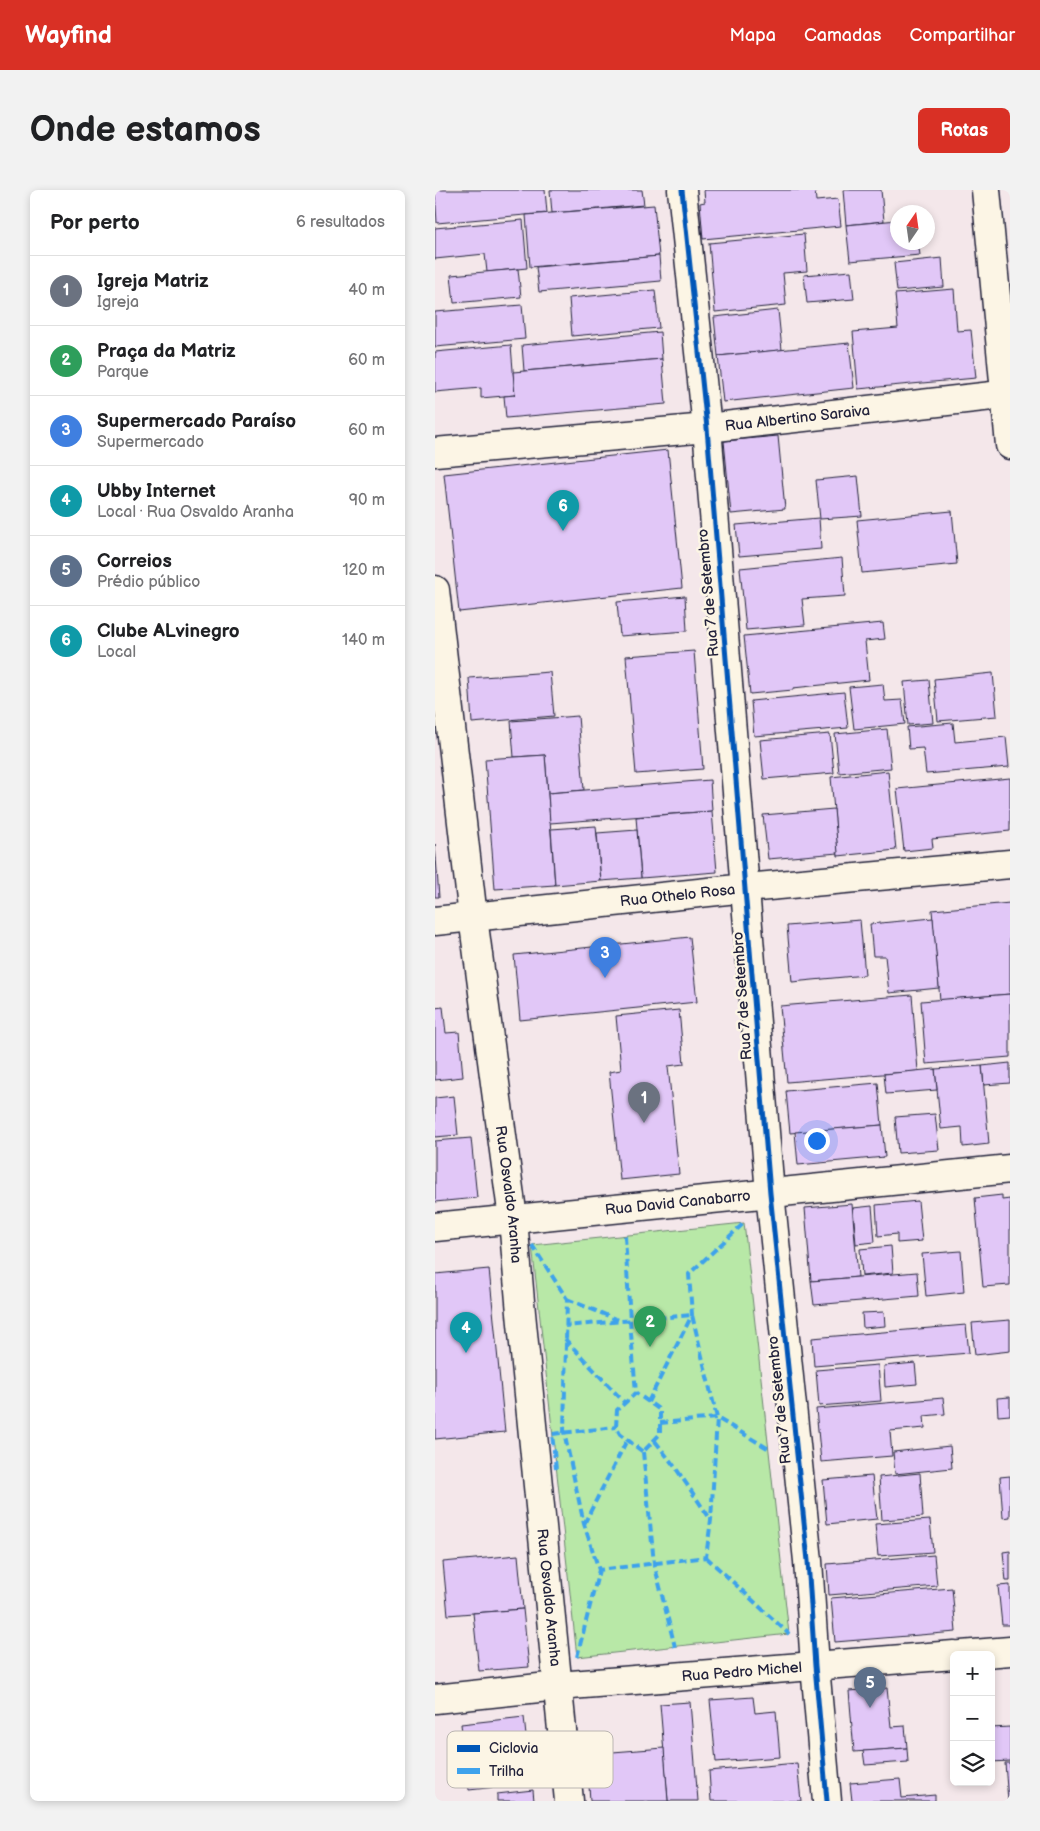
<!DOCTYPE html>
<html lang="pt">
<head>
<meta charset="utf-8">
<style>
	:root { --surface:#fff; --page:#f2f2f2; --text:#202124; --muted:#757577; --line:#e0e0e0; --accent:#d93025 }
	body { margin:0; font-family:"Balsamiq Sans",sans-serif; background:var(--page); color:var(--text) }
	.controls { position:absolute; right:15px; bottom:15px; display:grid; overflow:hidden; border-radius:8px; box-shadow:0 2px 8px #0003 }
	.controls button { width:45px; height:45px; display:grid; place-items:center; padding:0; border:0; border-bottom:1px solid var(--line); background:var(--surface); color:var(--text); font:25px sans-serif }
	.compass { position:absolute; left:455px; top:15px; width:45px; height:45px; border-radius:50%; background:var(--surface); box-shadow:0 2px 8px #0003; rotate:13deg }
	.you { position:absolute; left:381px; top:950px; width:18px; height:18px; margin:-12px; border:4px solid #fff; border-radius:50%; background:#1a73e8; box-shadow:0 0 0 8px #1a73e833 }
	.badge { display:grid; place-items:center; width:32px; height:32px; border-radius:50%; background:var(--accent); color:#fff; font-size:16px; font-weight:700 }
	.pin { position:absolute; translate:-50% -41px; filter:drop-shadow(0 1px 2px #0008) }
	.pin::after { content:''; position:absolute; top:26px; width:18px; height:15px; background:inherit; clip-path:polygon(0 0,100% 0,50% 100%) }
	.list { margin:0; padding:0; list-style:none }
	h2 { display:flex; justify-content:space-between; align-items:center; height:65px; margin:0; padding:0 20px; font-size:21px }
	h2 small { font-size:16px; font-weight:400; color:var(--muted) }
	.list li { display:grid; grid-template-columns:32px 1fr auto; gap:15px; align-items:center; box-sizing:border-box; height:70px; padding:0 20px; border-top:1px solid var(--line) }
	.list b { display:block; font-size:19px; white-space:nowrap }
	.list p { margin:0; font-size:16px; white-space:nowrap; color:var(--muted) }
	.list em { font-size:16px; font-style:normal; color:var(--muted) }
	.icon { flex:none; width:28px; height:28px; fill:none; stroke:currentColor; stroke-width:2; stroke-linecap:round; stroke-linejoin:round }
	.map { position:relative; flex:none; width:575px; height:1611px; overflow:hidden; border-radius:8px }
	header { display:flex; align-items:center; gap:30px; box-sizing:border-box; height:70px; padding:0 25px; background:var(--accent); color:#fff }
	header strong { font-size:24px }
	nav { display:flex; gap:28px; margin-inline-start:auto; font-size:18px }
	.intro { display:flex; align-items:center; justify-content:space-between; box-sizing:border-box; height:120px; padding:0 30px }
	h1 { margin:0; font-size:35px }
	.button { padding:12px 22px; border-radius:8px; background:var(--accent); color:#fff; font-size:18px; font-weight:700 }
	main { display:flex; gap:30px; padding:0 30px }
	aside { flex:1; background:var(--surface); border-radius:8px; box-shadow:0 2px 8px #0003 }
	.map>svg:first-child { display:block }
</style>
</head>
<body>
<header>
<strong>Wayfind</strong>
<nav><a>Mapa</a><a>Camadas</a><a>Compartilhar</a></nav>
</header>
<div class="intro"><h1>Onde estamos</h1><a class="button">Rotas</a></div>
<main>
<aside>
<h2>Por perto<small>6 resultados</small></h2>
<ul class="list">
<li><span class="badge" style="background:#6b7280">1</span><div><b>Igreja Matriz</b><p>Igreja</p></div><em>40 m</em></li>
<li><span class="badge" style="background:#2e9e5b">2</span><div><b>Praça da Matriz</b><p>Parque</p></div><em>60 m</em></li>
<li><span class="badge" style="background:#3f7fe0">3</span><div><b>Supermercado Paraíso</b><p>Supermercado</p></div><em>60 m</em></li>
<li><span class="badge" style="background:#0f9aa8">4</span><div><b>Ubby Internet</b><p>Local · Rua Osvaldo Aranha</p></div><em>90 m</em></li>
<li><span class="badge" style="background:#5c6f8a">5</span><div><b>Correios</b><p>Prédio público</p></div><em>120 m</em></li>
<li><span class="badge" style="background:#0f9aa8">6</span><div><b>Clube ALvinegro</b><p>Local</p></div><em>140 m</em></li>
</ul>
</aside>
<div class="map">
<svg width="575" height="1611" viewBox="0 0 575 1611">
	<rect width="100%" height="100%" fill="#f4e7ea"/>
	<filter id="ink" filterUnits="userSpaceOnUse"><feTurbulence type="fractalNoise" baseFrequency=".02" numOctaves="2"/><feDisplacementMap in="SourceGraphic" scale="10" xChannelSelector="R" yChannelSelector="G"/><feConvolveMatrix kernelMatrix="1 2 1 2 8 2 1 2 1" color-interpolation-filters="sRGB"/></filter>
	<g filter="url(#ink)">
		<polygon fill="#b8e8a7" stroke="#6d8571" points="309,1033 354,1444 142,1467 97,1055"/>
		<g fill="#e1c7f7" stroke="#22223b">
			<polygon points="0,0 110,0 112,23 2,33"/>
			<polygon points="115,0 207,0 209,15 117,23"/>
			<polygon points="269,0 380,0 381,11 403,9 406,36 268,49 265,13 270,12"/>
			<polygon points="408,0 446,0 449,31 411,35"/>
			<polygon points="219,15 224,66 95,77 91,25"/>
			<polygon points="88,30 92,78 52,82 50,64 0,69 0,38"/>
			<polygon points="462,30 462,52 483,52 485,65 415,71 411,35"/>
			<polygon points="369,44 372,81 348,83 351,115 280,122 274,53"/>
			<polygon points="224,66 226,91 104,102 101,77"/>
			<polygon points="507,68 509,97 462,101 459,73"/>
			<polygon points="83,79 86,107 19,113 16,85"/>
			<polygon points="416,81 419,109 372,113 369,85"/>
			<polygon points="519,99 522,141 536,140 541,188 423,199 418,142 463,138 460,104"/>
			<polygon points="220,100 224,138 137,146 134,108"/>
			<polygon points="87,115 90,149 0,157 0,122"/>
			<polygon points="343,120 347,160 283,166 279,127"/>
			<polygon points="225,142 227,169 89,181 87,155"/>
			<polygon points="414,153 419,198 288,212 283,166"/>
			<polygon points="76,155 80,205 46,208 46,198 0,202 0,162"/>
			<polygon points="227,169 231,214 71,228 69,206 80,205 78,182"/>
			<polygon points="343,246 350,319 296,324 289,251"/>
			<polygon points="233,260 247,398 24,422 9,284"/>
			<polygon points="423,286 427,326 385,329 381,290"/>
			<polygon points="517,321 522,374 427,383 422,330"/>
			<polygon points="384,328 386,359 304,366 301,335"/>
			<polygon points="407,368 410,406 367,409 370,435 311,440 305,378"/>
			<polygon points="250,406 252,441 185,446 182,412"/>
			<polygon points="448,433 450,449 430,451 434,490 358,498 358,500 315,504 309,446"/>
			<polygon points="259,461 268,579 201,584 191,466"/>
			<polygon points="115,482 119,526 37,533 34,488"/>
			<polygon points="558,483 562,526 503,531 499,489"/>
			<polygon points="494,490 498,533 473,535 469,492"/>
			<polygon points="448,494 450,511 467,510 470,534 419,539 414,497"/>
			<polygon points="409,502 413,538 319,546 316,511"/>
			<polygon points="143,526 149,600 113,603 110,565 79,567 76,531"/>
			<polygon points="518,533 520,552 571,547 574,577 491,584 488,558 474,559 472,537"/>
			<polygon points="452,539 456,578 404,583 400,544"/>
			<polygon points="395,544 399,583 329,589 325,550"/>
			<polygon points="110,565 120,695 60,699 50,569"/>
			<polygon points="453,581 461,660 403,666 396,587"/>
			<polygon points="575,588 575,641 497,649 498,658 469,661 462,599"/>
			<polygon points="275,590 277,621 115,633 113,603"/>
			<polygon points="399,619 403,663 333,669 328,625"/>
			<polygon points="277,621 282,682 206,688 201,627"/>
			<polygon points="161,636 166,691 120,695 116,639"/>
			<polygon points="202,640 206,688 166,691 162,643"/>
			<polygon points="0,654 4,707 0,707"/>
			<polygon points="575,713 575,804 505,810 497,720"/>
			<polygon points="498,728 504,798 454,803 450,766 438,766 435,734"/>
			<polygon points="425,730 430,785 357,792 352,736"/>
			<polygon points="255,747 262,812 85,830 79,765"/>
			<polygon points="575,804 575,867 491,874 486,811"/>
			<polygon points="477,805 483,881 352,892 345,816"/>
			<polygon points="8,817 11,843 24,842 28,887 0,890 0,818"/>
			<polygon points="244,820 249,874 233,876 244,984 185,990 174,882 186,880 181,826"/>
			<polygon points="575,873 575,893 549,895 547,876"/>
			<polygon points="547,876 554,954 528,957 527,937 506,939 500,879"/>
			<polygon points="500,879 502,900 451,904 449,884"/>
			<polygon points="443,893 447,935 355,943 351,901"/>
			<polygon points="19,906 23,945 0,947 0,908"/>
			<polygon points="500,924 504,960 463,963 460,927"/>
			<polygon points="447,935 450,967 363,975 360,942"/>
			<polygon points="36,948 42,1008 0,1012 0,951"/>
			<polygon points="567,1005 567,1010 575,1009 575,1095 548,1097 540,1008"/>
			<polygon points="483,1011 487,1051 462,1053 462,1044 443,1046 441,1015"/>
			<polygon points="417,1014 423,1087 376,1091 370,1018"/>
			<polygon points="437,1016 440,1052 421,1054 418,1018"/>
			<polygon points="456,1056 458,1083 427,1086 425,1059"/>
			<polygon points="526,1061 529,1102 491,1106 487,1064"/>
			<polygon points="54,1079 70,1242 0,1249 0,1084"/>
			<polygon points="482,1082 484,1106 379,1115 376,1091"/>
			<polygon points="449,1122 450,1136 428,1138 427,1123"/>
			<polygon points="575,1130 575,1161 540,1165 537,1133"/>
			<polygon points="531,1135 534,1163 379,1176 377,1148"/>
			<polygon points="480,1173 482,1194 450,1197 449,1176"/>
			<polygon points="443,1175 446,1211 384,1216 381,1180"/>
			<polygon points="575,1207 575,1225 563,1226 562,1208"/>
			<polygon points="508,1208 510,1224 489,1226 490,1238 455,1241 457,1266 386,1272 381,1219"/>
			<polygon points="515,1256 517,1278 460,1284 458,1262"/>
			<polygon points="485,1283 488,1327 447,1330 444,1287"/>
			<polygon points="437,1286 442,1329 392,1334 388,1290"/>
			<polygon points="575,1286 575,1327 568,1328 565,1287"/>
			<polygon points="495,1330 498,1362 443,1366 440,1334"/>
			<polygon points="575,1361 575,1391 571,1391 568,1362"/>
			<polygon points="83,1365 88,1419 13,1425 8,1372"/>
			<polygon points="499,1365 502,1396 394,1405 392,1374"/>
			<polygon points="575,1395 575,1435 567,1435 563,1396"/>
			<polygon points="517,1398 521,1442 400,1452 396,1408"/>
			<polygon points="88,1419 94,1477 44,1481 38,1423"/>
			<polygon points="452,1498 456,1537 470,1536 472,1558 419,1562 414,1501"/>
			<polygon points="318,1507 320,1523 341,1521 345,1567 281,1572 275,1510"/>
			<polygon points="255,1512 263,1611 233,1611 225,1514"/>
			<polygon points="89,1527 96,1593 34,1600 26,1534"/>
			<polygon points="575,1537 575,1571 556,1572 556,1538"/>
			<polygon points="229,1558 233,1611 155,1611 152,1564"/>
			<polygon points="472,1558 473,1572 430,1575 428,1561"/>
			<polygon points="362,1573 366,1611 276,1611 274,1581"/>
			<polygon points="570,1573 575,1573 575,1611 573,1611"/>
			<polygon points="465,1589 467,1608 500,1605 500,1611 417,1611 415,1593"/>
			<polygon points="98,1600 99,1611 62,1611 62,1604"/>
		</g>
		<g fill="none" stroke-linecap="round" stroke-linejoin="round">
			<defs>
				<g id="minor">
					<polyline points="247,0 272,238 335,1003 373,1371 380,1476 392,1611"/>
					<polyline points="551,0 575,255"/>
					<path id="s1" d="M0 262 272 238 575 204"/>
					<path id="s2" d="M0 400 38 727 78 1029 86 1123 134 1611"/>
					<path id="s3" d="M0 731 311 698 575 674"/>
					<path id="s4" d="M0 1037 575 979"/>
					<polyline points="526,1465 575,1461"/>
					<path id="s5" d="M0 1509 123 1496 519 1465"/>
				</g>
			</defs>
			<use href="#minor" stroke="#22223b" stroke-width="31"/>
			<use href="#minor" stroke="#fcf5e5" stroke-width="28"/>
			<g stroke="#3ea2ec" stroke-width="4" stroke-dasharray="8 4" stroke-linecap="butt">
				<polyline points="190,1046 195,1131 201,1203 182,1220 181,1237 185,1244 208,1262 225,1244 225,1220 201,1203"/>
				<polyline points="97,1055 132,1109 129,1242 149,1334 164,1380 271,1367 276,1330 282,1228 257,1125 130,1136"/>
				<polyline points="132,1109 183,1130"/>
				<polyline points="130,1149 190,1213"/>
				<polyline points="213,1212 257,1125 254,1084 309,1033"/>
				<polyline points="225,1233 282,1228 334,1259"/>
				<polyline points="220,1251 240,1277 276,1330"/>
				<polyline points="208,1262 219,1373 240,1457"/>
				<polyline points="121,1279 117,1244 181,1237"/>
				<polyline points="149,1334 192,1250"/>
				<polyline points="271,1367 354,1444"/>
				<polyline points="142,1467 164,1380"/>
			</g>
			<defs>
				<polyline id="cycleway" points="247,0 272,238 335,1003 373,1371 380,1476 392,1611"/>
			</defs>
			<use href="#cycleway" stroke="#fcf5e5" stroke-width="8"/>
			<use href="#cycleway" stroke="#0057b8" stroke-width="5"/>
		</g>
	</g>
	<g text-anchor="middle" stroke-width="5" stroke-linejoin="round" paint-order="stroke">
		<g font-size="15" fill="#22223b" stroke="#fcf5e5">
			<text dy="5" stroke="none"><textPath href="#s1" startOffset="364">Rua Albertino Saraiva</textPath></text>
			<text transform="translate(273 403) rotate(-95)" y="5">Rua 7 de Setembro</text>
			<text dy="5" stroke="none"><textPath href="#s3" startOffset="244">Rua Othelo Rosa</textPath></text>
			<text transform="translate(307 806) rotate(-94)" y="5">Rua 7 de Setembro</text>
			<text dy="5" stroke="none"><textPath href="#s2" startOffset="609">Rua Osvaldo Aranha</textPath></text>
			<text dy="5" stroke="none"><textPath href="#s4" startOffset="244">Rua David Canabarro</textPath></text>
			<text transform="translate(344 1210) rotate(-96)" y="5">Rua 7 de Setembro</text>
			<text dy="5" stroke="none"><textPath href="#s2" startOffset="1014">Rua Osvaldo Aranha</textPath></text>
			<text dy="5" stroke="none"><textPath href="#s5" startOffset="308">Rua Pedro Michel</textPath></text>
		</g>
	</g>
	<rect x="12" y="1541" width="166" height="57" rx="8" fill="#fcf5e5" stroke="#bbb6b2" stroke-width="1"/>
	<rect x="22" y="1555" width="23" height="7" fill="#0057b8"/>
	<rect x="22" y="1578" width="23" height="6" fill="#3ea2ec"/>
	<g font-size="14" fill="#22223b">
		<text x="54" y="1563">Ciclovia</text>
		<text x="54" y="1586">Trilha</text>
	</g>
</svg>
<div class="controls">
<button>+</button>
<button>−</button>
<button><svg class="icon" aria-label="layers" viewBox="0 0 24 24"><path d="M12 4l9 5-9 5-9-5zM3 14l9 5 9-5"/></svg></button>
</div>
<svg class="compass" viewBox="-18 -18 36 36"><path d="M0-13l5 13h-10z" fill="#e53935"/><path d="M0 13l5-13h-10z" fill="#757577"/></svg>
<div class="you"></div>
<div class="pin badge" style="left:209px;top:933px;background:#6b7280">1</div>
<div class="pin badge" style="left:215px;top:1157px;background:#2e9e5b">2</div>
<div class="pin badge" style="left:170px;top:788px;background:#3f7fe0">3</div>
<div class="pin badge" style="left:31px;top:1163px;background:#0f9aa8">4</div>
<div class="pin badge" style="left:435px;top:1518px;background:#5c6f8a">5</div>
<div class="pin badge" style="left:128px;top:341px;background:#0f9aa8">6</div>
</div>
</main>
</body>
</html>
